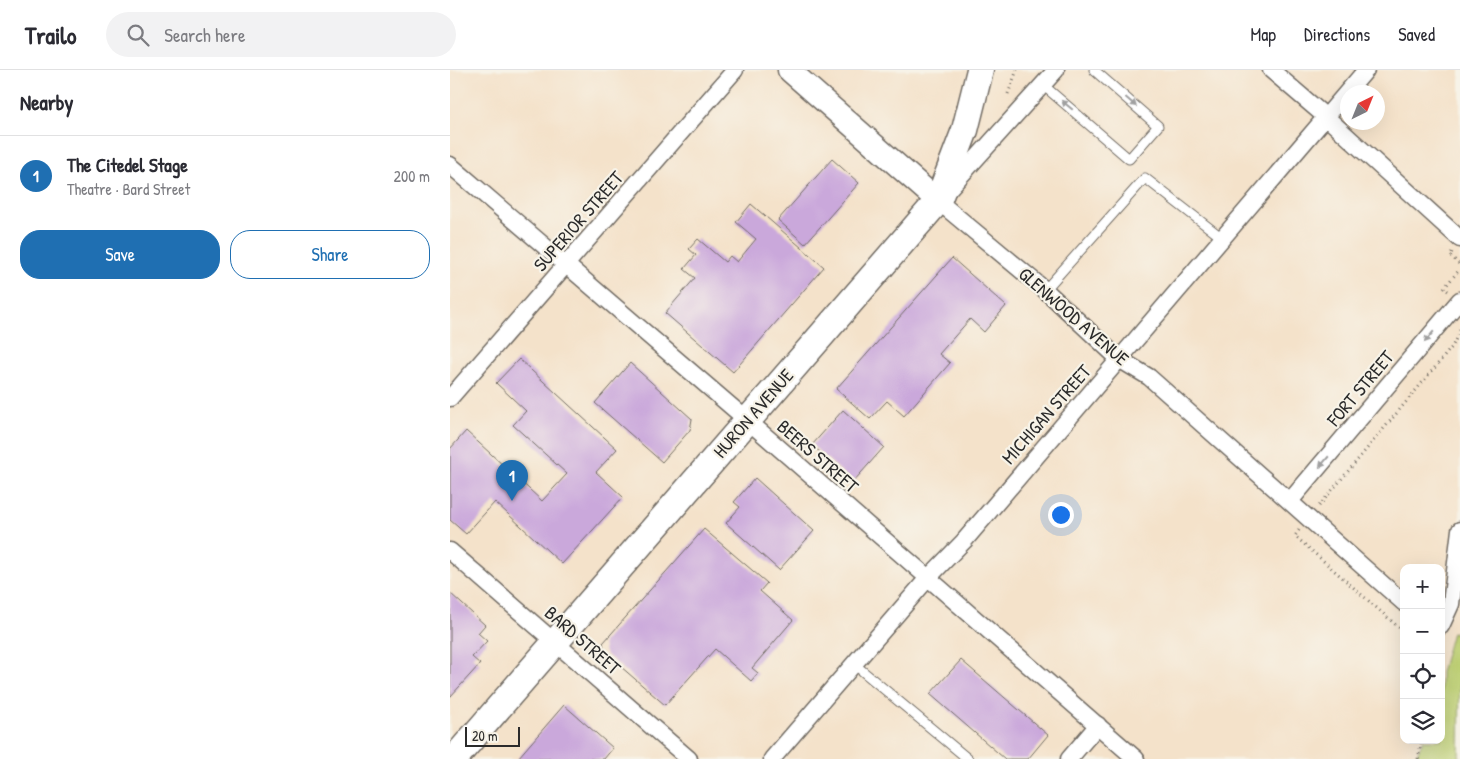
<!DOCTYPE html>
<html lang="en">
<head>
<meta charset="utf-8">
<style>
	:root { --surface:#fff; --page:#f2f2f3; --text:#2b2b33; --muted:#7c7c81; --line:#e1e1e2; --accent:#1f6fb2 }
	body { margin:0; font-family:"Patrick Hand",sans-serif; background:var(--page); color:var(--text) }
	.controls { position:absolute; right:15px; bottom:15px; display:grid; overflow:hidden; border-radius:10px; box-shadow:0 5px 20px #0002 }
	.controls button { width:45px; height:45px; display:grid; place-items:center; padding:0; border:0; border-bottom:1px solid var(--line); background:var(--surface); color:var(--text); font:25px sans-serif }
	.compass { position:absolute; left:890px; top:15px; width:45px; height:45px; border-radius:50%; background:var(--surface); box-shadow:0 5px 20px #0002; rotate:43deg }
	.scale { position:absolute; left:15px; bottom:12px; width:55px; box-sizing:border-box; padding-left:5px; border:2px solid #2b2b2b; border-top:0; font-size:14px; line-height:18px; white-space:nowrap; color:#2b2b2b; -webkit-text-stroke:4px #f7f3e8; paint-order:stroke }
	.you { position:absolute; left:610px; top:444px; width:18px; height:18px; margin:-12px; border:4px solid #fff; border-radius:50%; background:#1a73e8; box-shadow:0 0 0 8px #1a73e833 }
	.badge { display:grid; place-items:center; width:32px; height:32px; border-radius:50%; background:var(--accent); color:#fff; font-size:16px; font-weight:700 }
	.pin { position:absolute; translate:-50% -41px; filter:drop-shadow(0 1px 2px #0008) }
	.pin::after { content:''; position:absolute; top:26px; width:18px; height:15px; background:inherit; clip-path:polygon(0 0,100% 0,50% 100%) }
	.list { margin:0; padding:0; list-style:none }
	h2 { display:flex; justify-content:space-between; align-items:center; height:65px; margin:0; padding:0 20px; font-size:21px }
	h2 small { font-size:16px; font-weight:400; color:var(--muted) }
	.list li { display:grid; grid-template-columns:32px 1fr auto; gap:15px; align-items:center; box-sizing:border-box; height:80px; padding:0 20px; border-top:1px solid var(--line) }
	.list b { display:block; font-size:19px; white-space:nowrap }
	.list p { margin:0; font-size:16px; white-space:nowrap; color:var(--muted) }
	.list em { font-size:16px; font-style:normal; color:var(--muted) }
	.actions { display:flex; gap:10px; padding:15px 20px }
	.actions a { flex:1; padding:11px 0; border:1px solid var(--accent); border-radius:20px; text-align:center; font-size:18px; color:var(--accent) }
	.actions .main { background:var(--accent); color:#fff }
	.icon { flex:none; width:28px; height:28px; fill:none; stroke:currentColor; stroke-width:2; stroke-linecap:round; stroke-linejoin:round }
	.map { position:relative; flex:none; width:1010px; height:689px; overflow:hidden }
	header { display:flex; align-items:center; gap:30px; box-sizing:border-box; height:70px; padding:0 25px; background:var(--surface); border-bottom:1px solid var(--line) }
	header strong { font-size:24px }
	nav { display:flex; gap:28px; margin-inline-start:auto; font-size:18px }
	.search { width:350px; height:45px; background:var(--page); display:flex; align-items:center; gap:12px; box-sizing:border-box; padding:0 18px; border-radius:28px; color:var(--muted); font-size:19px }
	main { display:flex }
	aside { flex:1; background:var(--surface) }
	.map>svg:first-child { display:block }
</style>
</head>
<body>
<header>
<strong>Trailo</strong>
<div class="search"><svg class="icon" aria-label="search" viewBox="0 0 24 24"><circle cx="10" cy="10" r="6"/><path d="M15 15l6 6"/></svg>Search here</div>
<nav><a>Map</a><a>Directions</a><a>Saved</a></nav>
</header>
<main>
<aside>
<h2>Nearby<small></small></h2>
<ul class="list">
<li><span class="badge">1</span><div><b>The Citedel Stage</b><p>Theatre · Bard Street</p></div><em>200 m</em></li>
</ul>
<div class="actions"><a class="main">Save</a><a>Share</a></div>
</aside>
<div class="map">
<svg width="1010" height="689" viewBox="0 0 1010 689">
	<rect width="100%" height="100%" fill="#f7f3e8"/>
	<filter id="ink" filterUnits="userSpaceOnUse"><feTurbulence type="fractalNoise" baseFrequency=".02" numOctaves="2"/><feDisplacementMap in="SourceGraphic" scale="10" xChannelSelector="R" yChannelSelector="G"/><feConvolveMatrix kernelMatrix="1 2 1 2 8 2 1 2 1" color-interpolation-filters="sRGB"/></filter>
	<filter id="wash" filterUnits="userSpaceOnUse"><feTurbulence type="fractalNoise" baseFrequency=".0096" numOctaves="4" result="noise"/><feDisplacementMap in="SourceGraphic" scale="20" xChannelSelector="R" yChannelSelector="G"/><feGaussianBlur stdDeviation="1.12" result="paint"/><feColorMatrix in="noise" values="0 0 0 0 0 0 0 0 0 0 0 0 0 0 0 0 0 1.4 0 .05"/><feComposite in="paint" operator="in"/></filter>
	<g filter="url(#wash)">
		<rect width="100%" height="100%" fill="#f4e2ca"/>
		<polygon fill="#bed073" stroke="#747e4f" points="1002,562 1010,564 1009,689 965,689 973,670 991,670 991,602"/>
		<g id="blocks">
			<g fill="#caa8db">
				<polygon points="382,89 409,113 355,174 328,150"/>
				<polygon points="301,134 374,197 283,302 215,243 245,208 234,199 246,185 239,179 248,169 275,192 280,186 287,192 306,169 286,152"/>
				<polygon points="502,188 556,236 534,262 520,249 489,284 500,293 454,346 437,331 420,349 386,319"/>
				<polygon points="69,289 167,379 146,402 173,427 112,494 45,432 16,464 0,450 0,379 16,361 92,431 117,404 63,355 76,341 46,313"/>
				<polygon points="180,293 242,349 240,360 212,392 145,333"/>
				<polygon points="393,340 434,377 403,412 362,375"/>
				<polygon points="305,408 364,461 329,500 276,453 290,437 284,432"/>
				<polygon points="254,459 317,513 310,521 343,550 302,598 308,603 301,611 265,579 215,635 155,583 153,573"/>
				<polygon points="0,523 35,555 28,563 37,571 22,587 30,594 0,627"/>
				<polygon points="511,590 598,665 578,689 555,689 480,624"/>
				<polygon points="114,635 163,678 154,689 70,689 68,688"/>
			</g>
		</g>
	</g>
	<g filter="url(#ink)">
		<use href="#blocks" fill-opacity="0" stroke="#716b63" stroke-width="1"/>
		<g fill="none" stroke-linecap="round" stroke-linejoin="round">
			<defs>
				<g id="lane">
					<polyline points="593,15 679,89 708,56 644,0"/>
					<polyline points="595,220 695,108 771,167"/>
					<polyline points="404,594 518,689"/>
				</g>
				<g id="street">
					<polyline points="606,0 488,131 595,220 669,289 699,307 954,533"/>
					<polyline points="821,0 876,47 1010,169"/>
					<polyline points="0,95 297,350 686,689"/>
					<polyline points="0,328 285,0"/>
					<polyline points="840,431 1010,230"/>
					<polyline points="0,481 239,689"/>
					<polyline points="991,556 1001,534 1010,460"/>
					<polyline points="322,689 478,508 514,471 916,0"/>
					<polyline points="619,689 648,655"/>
				</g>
				<polyline id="secondary" points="339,0 488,131"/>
				<polyline id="primary" points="4,689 488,131 515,60 530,0"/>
			</defs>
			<use href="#lane" stroke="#716b63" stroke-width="11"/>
			<use href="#street" stroke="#716b63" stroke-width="19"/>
			<use href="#secondary" stroke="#716b63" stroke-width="25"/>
			<use href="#primary" stroke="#716b63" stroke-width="29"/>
			<g stroke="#716b63" stroke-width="3" stroke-dasharray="1 4" stroke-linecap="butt">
				<polyline points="558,24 567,0"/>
				<polyline points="1002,182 1000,185 1010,195"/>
				<polyline points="998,221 994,218 1010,199"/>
				<polyline points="869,436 1002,277 1010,260"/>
				<polyline points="849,460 845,466 954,562"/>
				<polyline points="968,689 972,670"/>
			</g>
			<use href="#lane" stroke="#fff" stroke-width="9"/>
			<use href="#street" stroke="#fff" stroke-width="16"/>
			<use href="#secondary" stroke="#fff" stroke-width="22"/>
			<use href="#primary" stroke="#fff" stroke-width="26"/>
		</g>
		<defs><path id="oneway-solid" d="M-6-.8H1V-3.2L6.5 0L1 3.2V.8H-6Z" transform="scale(1.25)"/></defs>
		<g fill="#a0a0a0">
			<use href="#oneway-solid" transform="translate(681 32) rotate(41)"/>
			<use href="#oneway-solid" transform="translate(617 35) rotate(-140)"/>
			<use href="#oneway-solid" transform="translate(979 267) rotate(130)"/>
			<use href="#oneway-solid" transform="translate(874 392) rotate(130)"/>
		</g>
	</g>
	<g text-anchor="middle" stroke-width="4.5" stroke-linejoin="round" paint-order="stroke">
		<g font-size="19" fill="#2b2b2b" stroke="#f7f3e8">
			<text transform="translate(128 151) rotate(-49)" y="7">SUPERIOR STREET</text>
			<text transform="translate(624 246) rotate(41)" y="7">GLENWOOD AVENUE</text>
			<text transform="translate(910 318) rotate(-50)" y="7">FORT STREET</text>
			<text transform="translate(303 343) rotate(-49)" y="7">HURON AVENUE</text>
			<text transform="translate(596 344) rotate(-49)" y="7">MICHIGAN STREET</text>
			<text transform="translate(368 386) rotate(41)" y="7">BEERS STREET</text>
			<text transform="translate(133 570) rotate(41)" y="7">BARD STREET</text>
		</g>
	</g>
</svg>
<div class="controls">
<button>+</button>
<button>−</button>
<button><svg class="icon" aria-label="locate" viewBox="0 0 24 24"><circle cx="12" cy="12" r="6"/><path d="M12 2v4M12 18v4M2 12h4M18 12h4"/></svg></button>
<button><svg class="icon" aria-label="layers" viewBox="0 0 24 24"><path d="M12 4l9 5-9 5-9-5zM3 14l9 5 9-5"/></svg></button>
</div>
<svg class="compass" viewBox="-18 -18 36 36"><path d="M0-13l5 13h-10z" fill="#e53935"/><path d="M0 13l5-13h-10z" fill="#7c7c81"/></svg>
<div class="scale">20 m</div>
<div class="you"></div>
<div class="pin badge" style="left:62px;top:431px">1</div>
</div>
</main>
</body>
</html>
